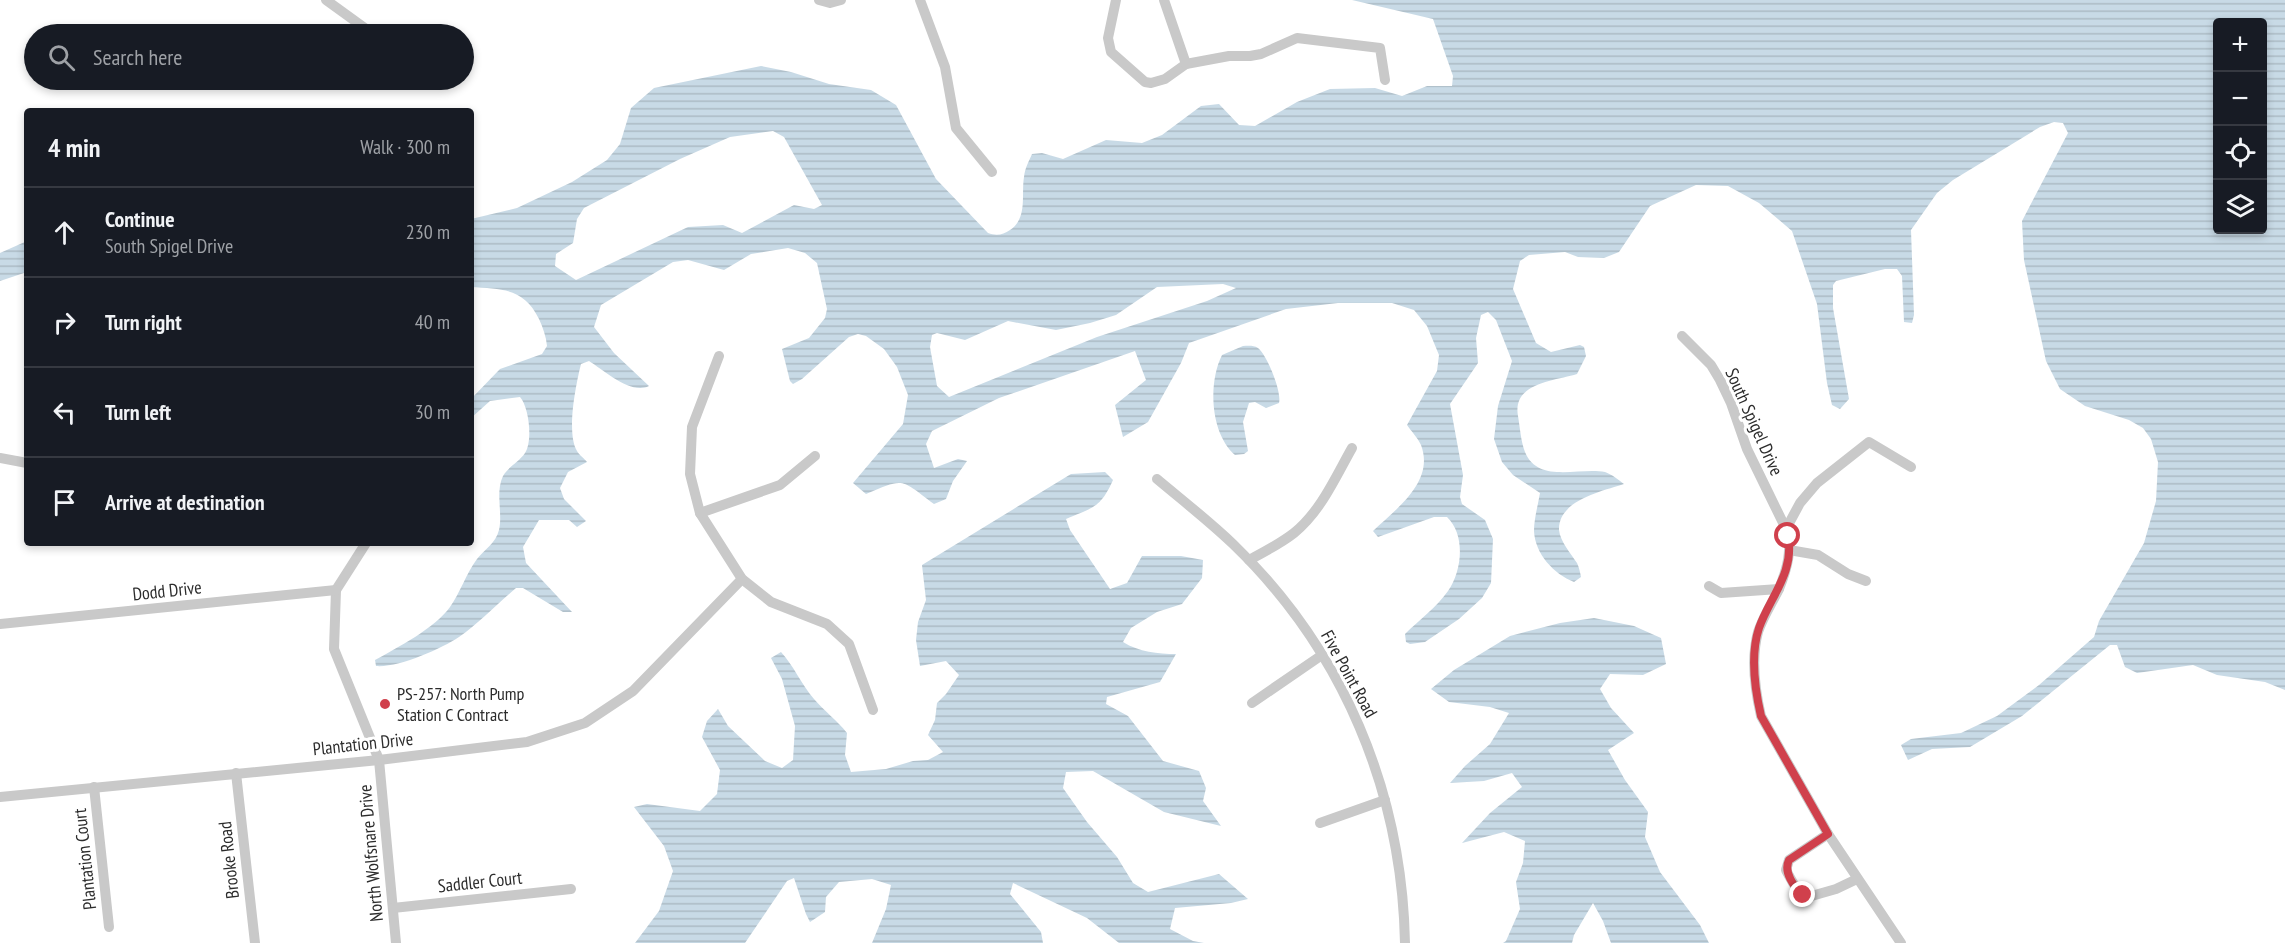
<!DOCTYPE html>
<html lang="en">
<head>
<meta charset="utf-8">
<style>
	:root { --surface:#171b24; --page:#20242c; --text:#f1f3f6; --muted:#9ea1a6; --line:#363941 }
	body { margin:0; font-family:"PT Sans Narrow",sans-serif; background:var(--page); color:var(--text) }
	.controls { position:absolute; right:18px; top:18px; display:grid; overflow:hidden; border-radius:6px; box-shadow:0 3px 9px #0003 }
	.controls button { width:54px; height:54px; display:grid; place-items:center; padding:0; border:0; border-bottom:2px solid var(--line); background:var(--surface); color:var(--text); font:30px sans-serif }
	.stop { position:absolute; width:18px; height:18px; margin:-14px; border:4px solid #d0404c; border-radius:50%; background:#fff }
	.stop.end { background:#d0404c; border-color:#fff; box-shadow:0 2px 6px #0008 }
	.list { margin:0; padding:0; list-style:none }
	h2 { display:flex; justify-content:space-between; align-items:center; height:78px; margin:0; padding:0 24px; font-size:26px }
	h2 small { font-size:20px; font-weight:400; color:var(--muted) }
	.list li { display:grid; grid-template-columns:39px 1fr auto; gap:18px; align-items:center; box-sizing:border-box; height:90px; padding:0 24px; border-top:2px solid var(--line) }
	.list b { display:block; font-size:22px; white-space:nowrap }
	.list p { margin:0; font-size:20px; white-space:nowrap; color:var(--muted) }
	.list em { font-size:20px; font-style:normal; color:var(--muted) }
	.icon { flex:none; width:33px; height:33px; fill:none; stroke:currentColor; stroke-width:2; stroke-linecap:round; stroke-linejoin:round }
	.map { position:relative; flex:none; width:2285px; height:943px; overflow:hidden }
	.search { position:absolute; background:var(--surface); box-shadow:0 3px 9px #0003; left:24px; top:24px; width:450px; height:66px; display:flex; align-items:center; gap:15px; box-sizing:border-box; padding:0 21px; border-radius:33px; color:var(--muted); font-size:22px }
	.panel { position:absolute; background:var(--surface); box-shadow:0 3px 9px #0003; left:24px; top:108px; width:450px; height:438px; border-radius:6px }
	.map>svg:first-child { display:block }
</style>
</head>
<body>
<div class="map">
<svg width="2285" height="943" viewBox="0 0 2285 943">
	<defs>
		<pattern id="water-rules" width="6" height="5" patternUnits="userSpaceOnUse" patternTransform="scale(1.5)"><rect width="6" height="5" fill="#c8dae6"/><path d="M0 2.5h6" fill="none" stroke="#acbbc5"/></pattern>
	</defs>
	<rect width="100%" height="100%" fill="#fff"/>
	<g fill="url(#water-rules)" fill-rule="evenodd">
		<path d="M1352 0H2285V690L2265 682 2217 675 2193 665 2137 673 2125 667 2117 645H2110L2022 716 1970 747 1932 749 1908 760 1901 745 1911 739 1961 733 1997 716 2039 685 2094 637 2099 621 2144 543 2156 501 2158 462 2151 439 2143 428 2129 420 2085 406 2060 389 2046 361 2024 260 2022 221 2068 133 2063 123 2054 122 2040 127 1953 180 1937 193 1911 230 1914 315 1912 323 1904 322 1902 276 1897 269H1885L1836 281 1833 285V308L1849 399 1840 409 1832 405 1827 383 1817 304 1792 231 1759 203 1728 186 1696 185 1650 206 1619 252 1604 258 1578 257 1565 252 1529 255 1520 261 1513 289 1536 343 1551 352 1580 345 1584 347 1586 356 1577 374C1554 381 1512 383 1518 416 1520 428 1521 442 1525 452 1538 484 1579 467 1605 472 1611 474 1619 480 1624 484 1603 491 1558 500 1559 530 1560 541 1571 554 1577 563 1579 567 1580 572 1581 577L1574 582C1554 574 1535 554 1534 531 1534 519 1538 505 1540 493L1513 475 1502 462 1494 439 1498 406 1512 361 1496 320 1488 312 1481 315 1476 338 1478 363 1450 404 1463 475 1460 497 1462 504 1485 520 1493 539 1491 583 1482 598 1459 619 1425 642 1410 644 1406 642 1405 634C1419 620 1437 607 1448 591 1462 571 1466 535 1447 517H1434L1378 537 1373 531C1396 509 1435 482 1421 445 1418 438 1411 431 1407 425L1437 371 1439 355 1427 326 1414 310 1392 303H1338L1286 309 1189 343 1181 363 1148 422 1123 437 1115 405 1146 380 1135 351 999 398 932 431 926 444 934 468 958 459 967 461 953 481 946 499 934 504C900 479 906 477 866 494L853 483 903 424 908 395 897 367 884 349 866 336 858 334 849 337 802 379 793 384 790 381 782 349 809 338 825 318 827 309 817 263 805 253 788 248 751 254 724 270 688 260 673 262 601 305 594 327 614 353 649 386C631 395 605 371 589 361L581 364C576 384 566 433 577 451 579 455 584 458 587 462L568 472 560 488 564 499 586 521 577 527 569 520H539L523 547 526 563 572 612H563L523 588H516C497 604 479 623 459 637 441 649 398 668 376 666L375 660C397 648 435 628 450 607 460 593 466 574 477 559 484 550 496 543 499 530 503 513 495 493 503 476 508 467 519 462 525 453 533 441 529 407 520 397L490 401 471 418V399L500 369 542 354 547 346C546 336 543 328 539 319 524 288 502 289 471 287V219L517 208 572 182 607 160 620 144 631 108 654 88 761 66 791 72 829 84 871 90 896 105 936 179 988 233C996 236 1003 235 1010 230 1028 218 1021 195 1024 177 1025 168 1029 161 1032 154L1042 153 1063 159 1106 140 1142 143 1162 135 1201 106 1219 104 1239 125 1255 126 1297 102 1330 89 1375 88 1402 96 1427 86H1452L1453 76 1433 19ZM2218 22H2262V230H2218ZM773 131 784 137 822 205 814 209 794 205 742 233 723 225 688 227 576 280 555 266 556 254 573 243 577 219 584 208 680 159 730 137ZM1223 284 1236 288 1207 301 1097 337 949 397 937 386 930 347 932 335 937 333 965 340 1008 321 1056 330 1090 323 1116 315 1157 287Z"/>
		<polygon points="27,241 27,272 0,281 0,253"/>
		<path d="M1243 346C1248 346 1253 345 1258 348 1267 355 1282 392 1279 403L1266 408 1255 402 1249 403 1243 422 1248 451 1244 454 1235 455C1210 433 1208 383 1222 355Z"/>
		<path d="M1105 472 1113 480C1100 509 1093 507 1066 519L1070 530 1110 589 1127 583 1142 556H1181L1203 560 1202 578 1182 604 1157 612 1131 628 1123 642C1139 652 1158 654 1176 654L1160 682 1107 697 1106 704 1128 716 1163 761 1199 771 1206 788 1203 801 1221 826 1164 812 1093 771 1066 772 1063 788 1087 822 1117 857 1133 883 1148 892 1219 874 1248 899 1231 903 1175 908 1170 929 1193 941 1204 943H1119L1087 918 1013 883 1010 894 1041 932 1043 943H872L886 909 891 885 872 879 839 882 826 897 825 912 810 922 806 914 794 878 787 881 745 943H635L659 911 673 871 664 846 634 807 647 804 700 811 717 794 720 770 702 737 707 721 718 709 728 726 765 761 782 768 793 760 795 726 782 679 771 658 781 652C794 666 801 684 814 699 824 711 837 720 847 733L845 755 851 772 886 769 913 761 928 760 943 752 928 735 935 720 937 703 946 694 959 675 946 661 920 666 916 640 918 622 926 600 922 565 1071 474Z"/>
		<polygon points="1594,618 1634,626 1661,638 1666,664 1643,675 1610,674 1600,689 1611,708 1634,733 1608,750 1625,780 1648,812 1645,837 1660,872 1700,925 1709,943 1611,943 1603,921 1593,903 1574,935 1572,943 1503,943 1506,941 1520,909 1516,882 1523,863 1525,841 1504,832 1462,843 1490,813 1522,787 1512,773 1484,781 1450,783 1465,766 1490,744 1509,713 1490,707 1449,702 1431,689 1454,670 1510,636 1560,623"/>
	</g>
	<g fill="none" stroke-linecap="round" stroke-linejoin="round">
		<g stroke="#c9c9c9" stroke-width="10">
			<polyline points="326,0 373,34"/>
			<polyline points="819,0 830,3 841,0"/>
			<polyline points="920,0 945,67 956,128 992,172"/>
			<polyline points="1116,0 1108,38 1111,52 1145,82 1151,83 1165,79 1186,64 1229,56 1250,56 1261,54 1297,38 1380,48 1385,80"/>
			<polyline points="1164,0 1186,64"/>
			<polyline points="1682,336 1711,365 1720,380 1731,403 1747,449 1786,529"/>
			<polyline points="719,356 692,427 690,474 700,513 742,579 771,602 827,624 849,644 873,710"/>
			<polyline points="0,458 27,463"/>
			<path d="M1157 479C1182 500 1209 521 1233 544 1343 650 1402 791 1405 943"/>
			<polyline points="700,513 780,485 815,456"/>
			<polyline points="366,543 336,590 334,649 379,760 396,943"/>
			<polyline points="1789,550 1818,555 1848,574 1866,581"/>
			<path d="M1249 560C1264 552 1280 544 1294 533 1321 511 1335 478 1352 448"/>
			<path d="M1709 586 1721 593 1779 589C1787 569 1793 549 1786 529L1800 503 1817 483 1869 442 1911 467"/>
			<path d="M1779 589C1772 603 1763 617 1758 632 1751 658 1755 690 1761 716L1828 834 1901 943"/>
			<polyline points="0,624 336,590"/>
			<polyline points="1252,703 1322,655"/>
			<polyline points="236,773 255,943"/>
			<polyline points="94,787 109,927"/>
			<polyline points="0,797 379,760 527,742 585,723 633,691 742,579"/>
			<polyline points="1320,823 1385,800"/>
			<path d="M1828 834 1789 860 1786 870C1792 881 1797 893 1808 897L1836 889 1857 879"/>
			<polyline points="393,908 571,889"/>
		</g>
	</g>
	<g fill="none" stroke-linecap="round" stroke-linejoin="round">
		<path stroke="#d0404c" stroke-width="8" d="M1788 536C1795 572 1770 597 1759 628 1750 655 1755 690 1761 716L1828 834 1789 860C1783 872 1794 887 1803 895"/>
	</g>
	<circle fill="#d0404c" stroke="#fff" stroke-width="2" cx="385" cy="704" r="6"/>
	<g text-anchor="middle" stroke-width="6" stroke-linejoin="round" paint-order="stroke">
		<g font-size="18" fill="#2c2c2c" stroke="#fff">
			<text transform="translate(1754 422) rotate(66)" y="6">South Spigel Drive</text>
			<text transform="translate(167 591) rotate(-6)" y="6">Dodd Drive</text>
			<text transform="translate(1349 674) rotate(61)" y="6">Five Point Road</text>
			<text transform="translate(363 744) rotate(-6)" y="6">Plantation Drive</text>
			<text transform="translate(371 853) rotate(-95)" y="6">North Wolfsnare Drive</text>
			<text transform="translate(85 859) rotate(-96)" y="6">Plantation Court</text>
			<text transform="translate(229 860) rotate(-96)" y="6">Brooke Road</text>
			<text transform="translate(480 882) rotate(-6)" y="6">Saddler Court</text>
		</g>
		<g font-size="18" fill="#2c2c2c" stroke="#fff" text-anchor="start">
			<text x="397" y="700">PS-257: North Pump<tspan x="397" dy="21">Station C Contract</tspan></text>
		</g>
	</g>
</svg>
<div class="controls">
<button>+</button>
<button>−</button>
<button><svg class="icon" aria-label="locate" viewBox="0 0 24 24"><circle cx="12" cy="12" r="6"/><path d="M12 2v4M12 18v4M2 12h4M18 12h4"/></svg></button>
<button><svg class="icon" aria-label="layers" viewBox="0 0 24 24"><path d="M12 4l9 5-9 5-9-5zM3 14l9 5 9-5"/></svg></button>
</div>
<div class="stop" style="left:1788px;top:536px"></div>
<div class="stop end" style="left:1803px;top:895px"></div>
<div class="search"><svg class="icon" aria-label="search" viewBox="0 0 24 24"><circle cx="10" cy="10" r="6"/><path d="M15 15l6 6"/></svg>Search here</div>
<section class="panel">
<h2>4 min<small>Walk · 300 m</small></h2>
<ul class="list">
<li><svg class="icon" aria-label="ahead" viewBox="0 0 24 24"><path d="M12 20V5M6 11l6-6 6 6"/></svg><div><b>Continue</b><p>South Spigel Drive</p></div><em>230 m</em></li>
<li><svg class="icon" aria-label="right" viewBox="0 0 24 24"><path d="M7 20v-9h11M14 6l5 5-5 5"/></svg><div><b>Turn right</b></div><em>40 m</em></li>
<li><svg class="icon" aria-label="left" viewBox="0 0 24 24"><path d="M17 20v-9H6M10 6l-5 5 5 5"/></svg><div><b>Turn left</b></div><em>30 m</em></li>
<li><svg class="icon" aria-label="arrive" viewBox="0 0 24 24"><path d="M6 21V4h12l-3 4 3 4H6"/></svg><div><b>Arrive at destination</b></div></li>
</ul>
</section>
</div>
</body>
</html>
